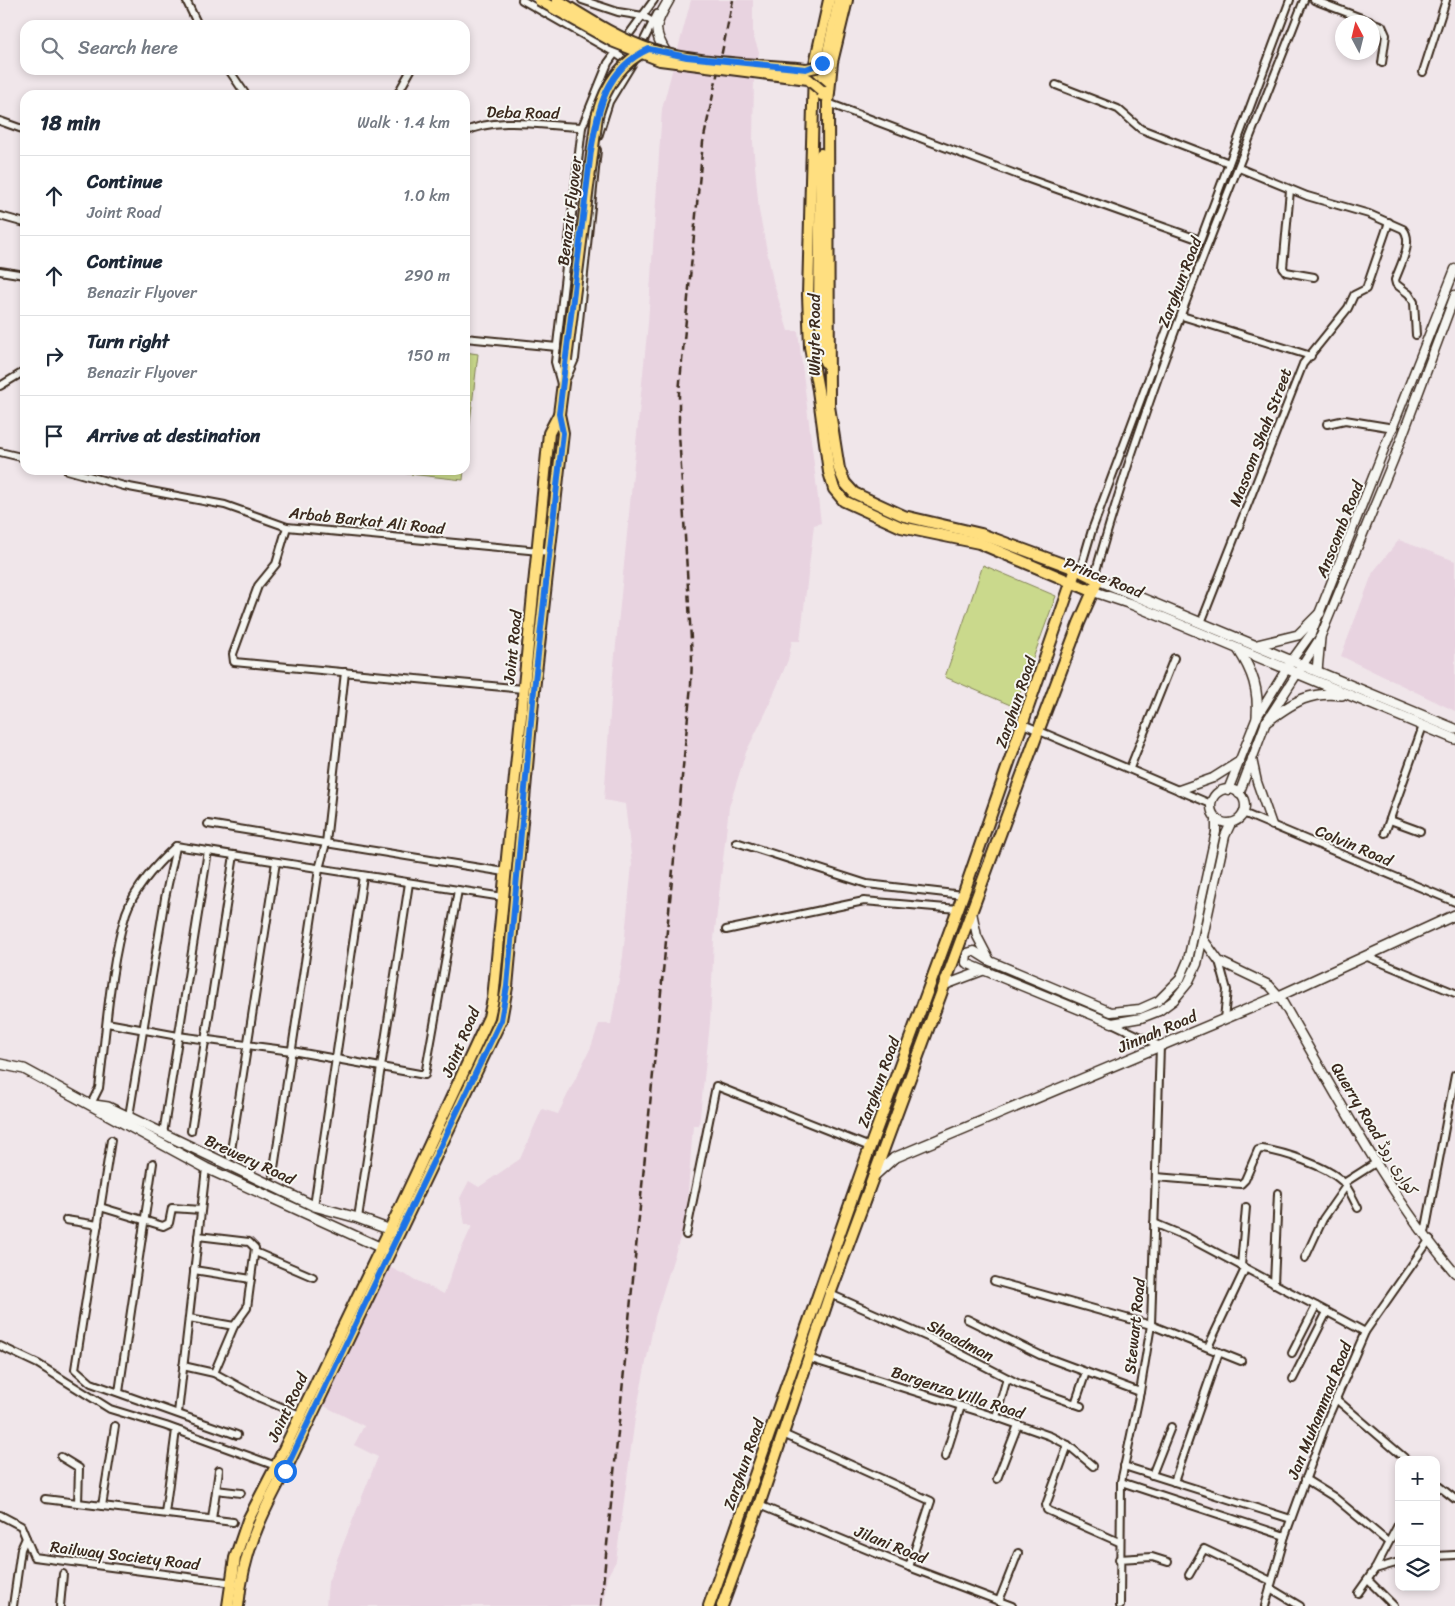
<!DOCTYPE html>
<html lang="en">
<head>
<meta charset="utf-8">
<style>
	:root { --surface:#fff; --page:#f2f2f3; --text:#1f2937; --muted:#747a83; --line:#e0e1e3 }
	body { margin:0; font-family:Sriracha,"Playpen Sans Arabic",sans-serif; background:var(--page); color:var(--text) }
	.controls { position:absolute; right:15px; bottom:15px; display:grid; overflow:hidden; border-radius:10px; box-shadow:0 2px 8px #0003 }
	.controls button { width:45px; height:45px; display:grid; place-items:center; padding:0; border:0; border-bottom:1px solid var(--line); background:var(--surface); color:var(--text); font:25px sans-serif }
	.compass { position:absolute; left:1335px; top:15px; width:45px; height:45px; border-radius:50%; background:var(--surface); box-shadow:0 2px 8px #0003; rotate:353deg }
	.stop { position:absolute; width:15px; height:15px; margin:-11px; border:4px solid #1a73e8; border-radius:50%; background:#fff }
	.stop.end { background:#1a73e8; border-color:#fff; box-shadow:0 1px 5px #0008 }
	.list { margin:0; padding:0; list-style:none }
	h2 { display:flex; justify-content:space-between; align-items:center; height:65px; margin:0; padding:0 20px; font-size:21px }
	h2 small { font-size:16px; font-weight:400; color:var(--muted) }
	.list li { display:grid; grid-template-columns:32px 1fr auto; gap:15px; align-items:center; box-sizing:border-box; height:80px; padding:0 20px; border-top:1px solid var(--line) }
	.list b { display:block; font-size:19px; white-space:nowrap }
	.list p { margin:0; font-size:16px; white-space:nowrap; color:var(--muted) }
	.list em { font-size:16px; font-style:normal; color:var(--muted) }
	.icon { flex:none; width:28px; height:28px; fill:none; stroke:currentColor; stroke-width:2; stroke-linecap:round; stroke-linejoin:round }
	.map { position:relative; flex:none; width:1455px; height:1606px; overflow:hidden }
	.search { position:absolute; background:var(--surface); box-shadow:0 2px 8px #0003; left:20px; top:20px; width:450px; height:55px; display:flex; align-items:center; gap:12px; box-sizing:border-box; padding:0 18px; border-radius:15px; color:var(--muted); font-size:19px }
	.panel { position:absolute; background:var(--surface); box-shadow:0 2px 8px #0003; left:20px; top:90px; width:450px; height:385px; border-radius:15px }
	.map>svg:first-child { display:block }
</style>
</head>
<body>
<div class="map">
<svg width="1455" height="1606" viewBox="0 0 1455 1606">
	<rect width="100%" height="100%" fill="#f0e6ea"/>
	<filter id="ink" filterUnits="userSpaceOnUse"><feTurbulence type="fractalNoise" baseFrequency=".02" numOctaves="2"/><feDisplacementMap in="SourceGraphic" scale="10" xChannelSelector="R" yChannelSelector="G"/><feConvolveMatrix kernelMatrix="1 2 1 2 8 2 1 2 1" color-interpolation-filters="sRGB"/></filter>
	<g filter="url(#ink)">
		<g fill="#e8d3e0">
			<polygon points="691,0 753,0 753,35 759,52 754,77 753,143 759,211 773,281 788,331 798,331 821,523 814,525 800,641 792,641 788,660 767,710 746,752 729,807 714,939 710,1023 699,1125 693,1125 686,1219 655,1317 635,1418 616,1561 607,1577 604,1606 326,1606 328,1582 378,1457 354,1445 364,1426 312,1400 379,1262 444,1294 455,1263 472,1226 465,1224 460,1198 469,1181 479,1187 520,1159 542,1109 558,1114 591,1047 599,1024 611,1024 623,956 632,864 625,804 604,800 612,685 648,323 662,109"/>
			<polygon points="1399,540 1455,561 1455,711 1341,656 1373,572"/>
		</g>
		<g fill="#cad98c" stroke="#828255">
			<polygon points="465,352 478,354 465,465"/>
			<polygon points="374,470 464,470 463,480"/>
			<polygon points="983,565 1056,596 1015,707 945,677"/>
		</g>
		<g fill="none" stroke-linecap="round" stroke-linejoin="round">
			<defs>
				<g id="minor">
					<polyline points="186,0 198,25"/>
					<polyline points="522,0 615,53 631,64"/>
					<polyline points="582,0 618,12 643,16 653,22"/>
					<polyline points="1314,0 1382,26 1386,35 1382,63"/>
					<polyline points="640,48 657,14"/>
					<polyline points="229,70 246,95"/>
					<polyline points="1423,72 1446,0"/>
					<polyline points="1056,85 1118,109 1141,129 1229,163"/>
					<polyline points="397,95 411,70"/>
					<polyline points="828,103 1026,178 1200,240"/>
					<polyline points="0,121 25,130"/>
					<path d="M465 132C496 116 546 126 582 127"/>
					<polyline points="598,137 609,102 634,61"/>
					<path d="M1239 168 1307 196 1369 214 1403 229C1414 241 1400 266 1395 280L1396 284 1409 294 1414 302 1416 335"/>
					<polyline points="1290,190 1283,268 1286,272 1314,277"/>
					<polyline points="0,216 25,223"/>
					<polyline points="0,271 25,275"/>
					<polyline points="1182,316 1311,356"/>
					<polyline points="465,338 557,347"/>
					<polyline points="567,377 575,359 597,150"/>
					<polyline points="561,384 555,362 582,127 608,63 654,0"/>
					<polyline points="0,386 25,371"/>
					<polyline points="1327,424 1345,420 1394,428"/>
					<polyline points="0,452 25,458"/>
					<polyline points="67,470 124,486 225,505 287,527 550,552"/>
					<polyline points="287,527 276,564 258,586 233,654 234,662 523,689"/>
					<polyline points="1080,571 1092,530 1290,0"/>
					<path d="M1094 578C1148 382 1230 190 1304 0"/>
					<polyline points="1201,623 1303,364 1348,308 1354,295 1366,289 1389,222"/>
					<polyline points="1023,724 1211,804"/>
					<polyline points="1130,768 1174,658"/>
					<polyline points="1243,813 1455,902"/>
					<polyline points="1390,820 1420,831"/>
					<polyline points="208,824 505,872"/>
					<polyline points="1385,833 1423,726"/>
					<polyline points="736,842 867,884 963,895"/>
					<polyline points="176,846 503,897"/>
					<polyline points="726,930 864,901 958,909"/>
					<polyline points="1365,956 1455,993"/>
					<polyline points="1219,961 1227,990 1224,1019"/>
					<polyline points="107,1023 178,1036 292,1051 425,1075 458,890"/>
					<polyline points="1112,1023 1160,1046 1151,1325 1140,1392 1121,1482 1120,1606"/>
					<path d="M91 1104 99 1088C106 1034 110 964 126 913 135 887 157 864 176 846"/>
					<polyline points="129,1116 165,898 176,847"/>
					<polyline points="191,1131 234,855"/>
					<polyline points="163,1134 208,851"/>
					<polyline points="111,1140 75,1369 91,1383 237,1435"/>
					<polyline points="230,1157 276,862"/>
					<polyline points="273,1175 319,869 326,843 345,672"/>
					<path d="M1156 1177 1241 1184 1245 1180 1258 1150 1262 1149C1284 1152 1326 1166 1342 1181 1349 1188 1353 1199 1358 1208"/>
					<polyline points="1344,1183 1377,1162"/>
					<polyline points="314,1206 363,876"/>
					<polyline points="100,1207 163,1226 169,1223 172,1208 201,1210"/>
					<polyline points="358,1218 409,883"/>
					<polyline points="66,1220 98,1225"/>
					<polyline points="1154,1223 1187,1237 1365,1332"/>
					<polyline points="1425,1233 1455,1075"/>
					<polyline points="686,1235 716,1086 870,1147"/>
					<polyline points="198,1236 249,1242 255,1248 247,1308 234,1326 214,1373"/>
					<polyline points="255,1252 313,1277"/>
					<polyline points="1305,1258 1323,1219 1346,1186"/>
					<polyline points="1241,1266 1246,1207"/>
					<polyline points="194,1270 251,1279"/>
					<polyline points="994,1281 1151,1325 1241,1361"/>
					<polyline points="1274,1284 1278,1193"/>
					<polyline points="830,1294 934,1340 1019,1384 1081,1406"/>
					<polyline points="189,1318 234,1326"/>
					<polyline points="967,1319 1040,1355 1140,1392"/>
					<polyline points="0,1346 38,1364 110,1409 166,1426 276,1466"/>
					<polyline points="1208,1347 1245,1269"/>
					<polyline points="1292,1353 1316,1306"/>
					<polyline points="808,1358 996,1417 1050,1436 1068,1445 1093,1466"/>
					<polyline points="183,1366 214,1373 260,1398 300,1415"/>
					<polyline points="1293,1379 1327,1312"/>
					<polyline points="119,1392 153,1163"/>
					<polyline points="1336,1399 1407,1460"/>
					<polyline points="1075,1404 1086,1372"/>
					<polyline points="178,1413 206,1168"/>
					<polyline points="996,1417 1007,1378"/>
					<polyline points="783,1434 931,1501 909,1567"/>
					<polyline points="1068,1445 1046,1505 1047,1510 1119,1542"/>
					<polyline points="61,1457 79,1468 78,1503"/>
					<polyline points="945,1457 961,1406"/>
					<polyline points="1124,1466 1291,1519"/>
					<polyline points="1152,1475 1171,1427"/>
					<polyline points="997,1479 1018,1425"/>
					<polyline points="1305,1479 1334,1497 1388,1542"/>
					<polyline points="1121,1482 1285,1536"/>
					<polyline points="1174,1482 1219,1352"/>
					<polyline points="1436,1484 1455,1499"/>
					<polyline points="216,1490 241,1493"/>
					<polyline points="45,1499 233,1522"/>
					<polyline points="759,1505 909,1567 1012,1606"/>
					<polyline points="102,1506 115,1426"/>
					<polyline points="165,1513 176,1430"/>
					<polyline points="0,1515 21,1526 34,1557 234,1583"/>
					<polyline points="212,1519 219,1470"/>
					<polyline points="1436,1556 1455,1555"/>
					<polyline points="1119,1559 1152,1557 1168,1562"/>
					<polyline points="1375,1569 1399,1562"/>
					<polyline points="1189,1575 1204,1549 1271,1581"/>
					<polyline points="1368,1580 1394,1606"/>
					<polyline points="1270,1588 1300,1606"/>
					<polyline points="1358,1593 1375,1569 1399,1523"/>
					<polyline points="999,1601 1018,1553"/>
					<polyline points="13,1606 21,1549 26,1538"/>
					<polyline points="60,1606 63,1574"/>
					<polyline points="1265,1606 1285,1536 1329,1415 1365,1332 1430,1239"/>
				</g>
				<g id="tertiary">
					<polyline points="1252,759 1257,782 1272,825"/>
					<circle cx="1228" cy="806" r="17"/>
					<polyline points="1179,790 1213,778 1240,761"/>
					<polyline points="1228,790 1257,717 1292,660 1311,634 1455,269"/>
					<polyline points="1239,794 1266,722 1320,638 1393,461 1455,295"/>
					<polyline points="1216,818 1216,832 1188,960 1180,979 1158,1001 1140,1009 1111,1012 990,961 974,951 967,953 966,963 1112,1023 1141,1018 1159,1011 1174,1000 1188,983 1197,964 1225,836 1231,823"/>
					<polyline points="972,912 977,936 989,959"/>
					<path d="M1203 939 1219 961 1269 985 1279 996C1332 1086 1387 1194 1455 1273"/>
					<polyline points="945,985 982,971"/>
				</g>
				<g id="secondary">
					<path d="M667 54C651 29 655 24 669 0"/>
					<polyline points="1098,580 1455,729"/>
					<polyline points="1092,591 1131,604 1455,739"/>
					<polyline points="1257,645 1298,635 1320,613"/>
					<path d="M1238 649C1253 672 1259 690 1257 717"/>
					<polyline points="1317,671 1320,638"/>
					<path d="M1266 722C1293 703 1307 691 1342 695"/>
					<polyline points="0,1064 24,1069 206,1168 386,1250"/>
					<polyline points="94,1105 108,1107 314,1206 358,1218 396,1232"/>
					<polyline points="873,1177 894,1158 1279,996 1455,915"/>
				</g>
				<g id="primary">
					<polyline points="829,0 814,68 808,295 810,347 818,390 829,472 834,489 844,501 901,527 979,543 1092,591"/>
					<polyline points="822,95 824,71 839,0"/>
					<polyline points="821,154 819,304 825,362"/>
					<polyline points="228,1606 235,1558 248,1520 276,1466 400,1208 489,1017 493,999 549,433 559,414 566,360"/>
					<path d="M238 1606C243 1553 260 1517 285 1471L501 1020 507 987 534 690 563 433 559 414"/>
					<polyline points="709,1606 870,1147 963,895 1076,569"/>
					<polyline points="722,1606 759,1505 830,1294 1039,729 1079,623 1098,580 1076,569 981,534 904,516 854,493 845,483 839,469 829,406 828,103 832,62 847,0"/>
				</g>
			</defs>
			<use href="#minor" stroke="#3b2a1e" stroke-width="10"/>
			<use href="#tertiary" stroke="#3b2a1e" stroke-width="11"/>
			<use href="#secondary" stroke="#3b2a1e" stroke-width="12"/>
			<use href="#primary" stroke="#3b2a1e" stroke-width="14"/>
			<use href="#minor" stroke="#f6f6f2" stroke-width="6"/>
			<use href="#tertiary" stroke="#f6f6f2" stroke-width="8"/>
			<use href="#secondary" stroke="#f6f6f2" stroke-width="9"/>
			<use href="#primary" stroke="#ffdf80" stroke-width="10"/>
			<polyline stroke="#3b2a1e" stroke-width="2.5" stroke-dasharray="8 4" stroke-linecap="butt" points="601,1606 691,685 692,657 679,433 679,392 703,142 733,0"/>
			<defs>
				<g id="primary-bridge">
					<polyline points="539,0 612,41 660,60 808,79 822,91"/>
					<path d="M557 0C587 18 618 39 651 50 695 64 760 64 807 69L816 67 826 58"/>
					<path d="M566 360 597 116C605 87 620 62 649 49"/>
				</g>
			</defs>
			<use href="#primary-bridge" stroke="#3b2a1e" stroke-width="14" stroke-linecap="butt"/>
			<use href="#primary-bridge" stroke="#ffdf80" stroke-width="10"/>
		</g>
	</g>
	<g fill="none" stroke-linecap="round" stroke-linejoin="round" filter="url(#ink)">
		<path stroke="#1a73e8" stroke-width="6" d="M285 1471 501 1020 507 986 534 690 563 433 559 414 591 151C598 109 606 68 649 49L687 57 806 69 822 63"/>
	</g>
	<g text-anchor="middle" stroke-width="4" stroke-linejoin="round" paint-order="stroke">
		<g font-size="16" fill="#3b2a1e" stroke="#f6f6f2">
			<text transform="translate(523 112) rotate(1)" y="6">Deba Road</text>
			<text transform="translate(569 211) rotate(-83)" y="6">Benazir Flyover</text>
			<text transform="translate(1179 282) rotate(-69)" y="6">Zarghun Road</text>
			<text transform="translate(814 335) rotate(-90)" y="6">Whyte Road</text>
			<text transform="translate(1260 437) rotate(-69)" y="6">Masoom Shah Street</text>
			<text transform="translate(367 520) rotate(6)" y="6">Arbab Barkat Ali Road</text>
			<text transform="translate(1339 529) rotate(-68)" y="6">Anscomb Road</text>
			<text transform="translate(1104 577) rotate(22)" y="6">Prince Road</text>
			<text transform="translate(512 647) rotate(-84)" y="6">Joint Road</text>
			<text transform="translate(1015 702) rotate(-71)" y="6">Zarghun Road</text>
			<text transform="translate(1354 845) rotate(23)" y="6">Colvin Road</text>
			<text transform="translate(1157 1031) rotate(-23)" y="6">Jinnah Road</text>
			<text transform="translate(460 1042) rotate(-67)" y="6">Joint Road</text>
			<text transform="translate(878 1082) rotate(-70)" y="6">Zarghun Road</text>
			<text transform="translate(1375 1129) rotate(59)" y="6">Querry Road کواری روڈ</text>
			<text transform="translate(250 1159) rotate(25)" y="6">Brewery Road</text>
			<text transform="translate(1134 1326) rotate(-84)" y="6">Stewart Road</text>
			<text transform="translate(961 1340) rotate(27)" y="6">Shaadman</text>
			<text transform="translate(958 1392) rotate(18)" y="6">Bargenza Villa Road</text>
			<text transform="translate(287 1407) rotate(-65)" y="6">Joint Road</text>
			<text transform="translate(1319 1410) rotate(-68)" y="6">Jan Muhammad Road</text>
			<text transform="translate(743 1464) rotate(-71)" y="6">Zarghun Road</text>
			<text transform="translate(891 1544) rotate(22)" y="6">Jilani Road</text>
			<text transform="translate(125 1555) rotate(7)" y="6">Railway Society Road</text>
		</g>
	</g>
</svg>
<div class="controls">
<button>+</button>
<button>−</button>
<button><svg class="icon" aria-label="layers" viewBox="0 0 24 24"><path d="M12 4l9 5-9 5-9-5zM3 14l9 5 9-5"/></svg></button>
</div>
<svg class="compass" viewBox="-18 -18 36 36"><path d="M0-13l5 13h-10z" fill="#e53935"/><path d="M0 13l5-13h-10z" fill="#747a83"/></svg>
<div class="stop" style="left:285px;top:1471px"></div>
<div class="stop end" style="left:822px;top:63px"></div>
<div class="search"><svg class="icon" aria-label="search" viewBox="0 0 24 24"><circle cx="10" cy="10" r="6"/><path d="M15 15l6 6"/></svg>Search here</div>
<section class="panel">
<h2>18 min<small>Walk · 1.4 km</small></h2>
<ul class="list">
<li><svg class="icon" aria-label="ahead" viewBox="0 0 24 24"><path d="M12 20V5M6 11l6-6 6 6"/></svg><div><b>Continue</b><p>Joint Road</p></div><em>1.0 km</em></li>
<li><svg class="icon" aria-label="ahead" viewBox="0 0 24 24"><path d="M12 20V5M6 11l6-6 6 6"/></svg><div><b>Continue</b><p>Benazir Flyover</p></div><em>290 m</em></li>
<li><svg class="icon" aria-label="right" viewBox="0 0 24 24"><path d="M7 20v-9h11M14 6l5 5-5 5"/></svg><div><b>Turn right</b><p>Benazir Flyover</p></div><em>150 m</em></li>
<li><svg class="icon" aria-label="arrive" viewBox="0 0 24 24"><path d="M6 21V4h12l-3 4 3 4H6"/></svg><div><b>Arrive at destination</b></div></li>
</ul>
</section>
</div>
</body>
</html>
